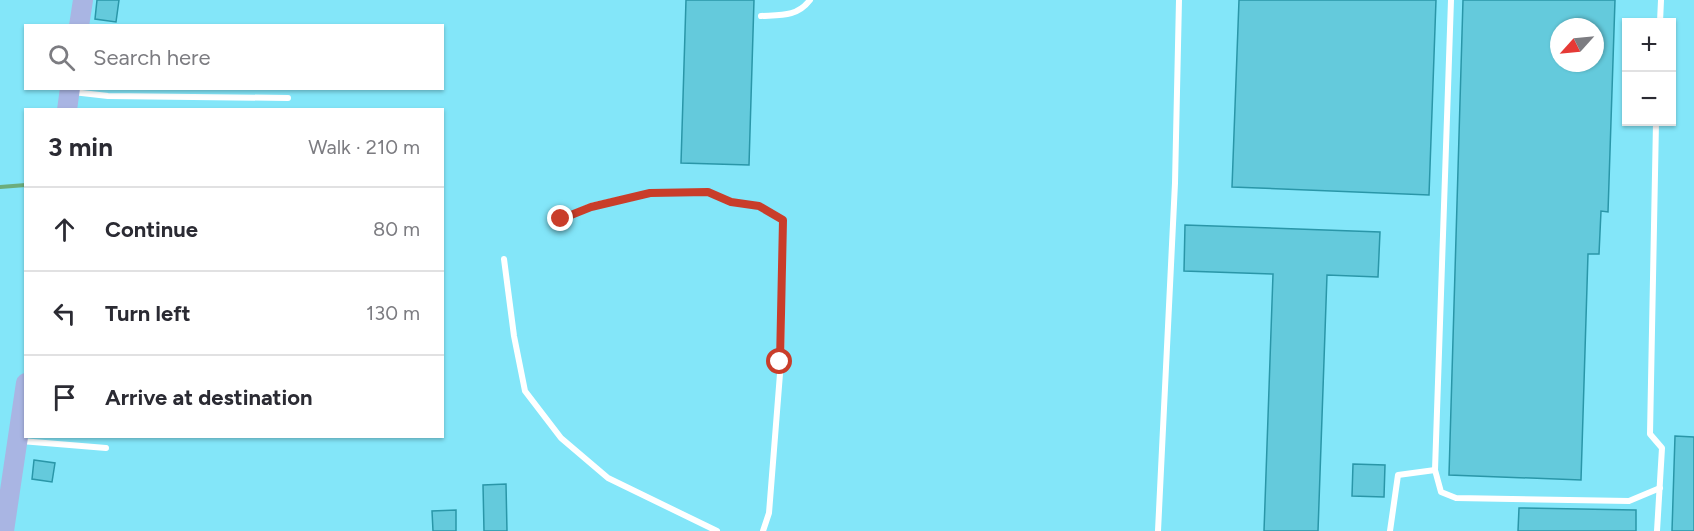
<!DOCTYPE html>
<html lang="en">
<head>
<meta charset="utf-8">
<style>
	:root { --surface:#fff; --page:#f2f2f3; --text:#2b2b33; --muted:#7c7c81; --line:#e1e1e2 }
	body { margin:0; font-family:Figtree,sans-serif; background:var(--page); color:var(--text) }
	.controls { position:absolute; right:18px; top:18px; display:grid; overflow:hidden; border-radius:0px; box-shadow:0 2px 4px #0004 }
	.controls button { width:54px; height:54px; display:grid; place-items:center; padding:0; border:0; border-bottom:2px solid var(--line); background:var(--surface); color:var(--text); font:30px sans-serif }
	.compass { position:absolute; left:1550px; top:18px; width:54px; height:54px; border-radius:50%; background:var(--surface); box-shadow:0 2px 4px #0004; rotate:243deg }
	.stop { position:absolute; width:18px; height:18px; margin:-14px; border:4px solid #c93d2a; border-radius:50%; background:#fff }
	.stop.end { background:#c93d2a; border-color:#fff; box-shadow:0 2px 6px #0008 }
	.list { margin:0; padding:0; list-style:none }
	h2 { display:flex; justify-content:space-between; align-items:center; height:78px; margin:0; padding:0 24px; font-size:26px }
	h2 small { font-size:20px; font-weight:400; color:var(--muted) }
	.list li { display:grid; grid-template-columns:39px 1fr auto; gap:18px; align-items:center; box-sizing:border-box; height:84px; padding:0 24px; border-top:2px solid var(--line) }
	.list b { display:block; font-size:22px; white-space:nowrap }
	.list em { font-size:20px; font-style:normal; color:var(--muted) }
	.icon { flex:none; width:33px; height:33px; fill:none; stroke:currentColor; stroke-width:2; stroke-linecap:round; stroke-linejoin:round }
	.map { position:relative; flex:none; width:1694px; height:531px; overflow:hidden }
	.search { position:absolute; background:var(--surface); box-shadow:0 2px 4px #0004; left:24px; top:24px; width:420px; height:66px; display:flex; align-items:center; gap:15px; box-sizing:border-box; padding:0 21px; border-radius:0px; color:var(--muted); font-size:22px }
	.panel { position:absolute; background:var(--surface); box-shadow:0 2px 4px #0004; left:24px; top:108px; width:420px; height:330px; border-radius:0px }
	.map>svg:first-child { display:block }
</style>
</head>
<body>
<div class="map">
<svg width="1694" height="531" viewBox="0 0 1694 531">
	<rect width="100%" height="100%" fill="#83e6f9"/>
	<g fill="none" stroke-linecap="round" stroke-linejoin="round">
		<polyline stroke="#6cad7c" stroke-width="4" points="0,187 26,185"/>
	</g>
	<g fill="#64cadc" stroke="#2a96a8" stroke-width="1.5" fill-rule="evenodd">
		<polygon points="97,0 119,0 116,22 95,19"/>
		<polygon points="686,0 754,0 749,165 681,163"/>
		<polygon points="1239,0 1436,0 1429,195 1232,187"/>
		<path d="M1463 0H1615L1608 212 1601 211 1599 254H1588L1581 480 1449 475ZM1559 27H1595V63H1559Z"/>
		<polygon points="1185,225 1380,232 1378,277 1327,275 1318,531 1264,531 1273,274 1184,271"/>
		<polygon points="1675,436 1694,437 1694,531 1672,531"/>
		<polygon points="34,460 55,463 52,482 32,479"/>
		<polygon points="1353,464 1385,465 1384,497 1352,496"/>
		<polygon points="506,484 507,531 484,531 483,485"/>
		<polygon points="1519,508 1636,510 1636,531 1518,531"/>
		<polygon points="456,510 456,531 433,531 432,511"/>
	</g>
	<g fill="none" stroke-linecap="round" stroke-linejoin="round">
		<g stroke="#fff" stroke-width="6">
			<polyline points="1451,0 1435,470 1441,492 1456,498 1629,501 1660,488"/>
			<path d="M761 16C781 15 797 17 810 0"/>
			<polyline points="1660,22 1661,0"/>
			<polyline points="73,92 108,96 288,98"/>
			<polyline points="1656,122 1650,434 1662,448 1657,531"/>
			<polyline points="561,219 591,206 650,193 708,192 731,202 759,206 783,220 781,361 769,513 763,531"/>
			<polyline points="504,259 514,336 525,391 561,438 608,478 717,531"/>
			<polyline points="21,441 106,448"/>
			<polyline points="1158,531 1175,183 1179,0"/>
			<polyline points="1390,531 1398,475 1435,470"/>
		</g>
		<g stroke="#a9b5e3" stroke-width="20">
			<polyline points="79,26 83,0"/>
			<polyline points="67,110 70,88"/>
			<polyline points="4,531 26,383"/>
		</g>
	</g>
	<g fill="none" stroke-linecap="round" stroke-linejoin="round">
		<polyline stroke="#c93d2a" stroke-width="8" points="561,219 591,207 650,193 708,192 731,202 759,206 783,220 780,362"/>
	</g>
</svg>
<div class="controls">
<button>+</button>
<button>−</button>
</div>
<svg class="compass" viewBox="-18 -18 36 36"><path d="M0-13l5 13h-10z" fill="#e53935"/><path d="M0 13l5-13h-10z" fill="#7c7c81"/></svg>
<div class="stop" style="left:780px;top:362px"></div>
<div class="stop end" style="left:561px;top:219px"></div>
<div class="search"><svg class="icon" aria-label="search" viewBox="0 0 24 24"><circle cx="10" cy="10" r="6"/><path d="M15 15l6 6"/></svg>Search here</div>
<section class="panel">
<h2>3 min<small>Walk · 210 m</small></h2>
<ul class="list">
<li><svg class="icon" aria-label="ahead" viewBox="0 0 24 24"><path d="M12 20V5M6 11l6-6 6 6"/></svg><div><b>Continue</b></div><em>80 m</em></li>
<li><svg class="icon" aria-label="left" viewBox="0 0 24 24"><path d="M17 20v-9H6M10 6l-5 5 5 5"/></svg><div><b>Turn left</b></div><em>130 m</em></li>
<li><svg class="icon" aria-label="arrive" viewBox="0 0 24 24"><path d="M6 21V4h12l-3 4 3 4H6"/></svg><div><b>Arrive at destination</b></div></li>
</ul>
</section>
</div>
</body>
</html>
